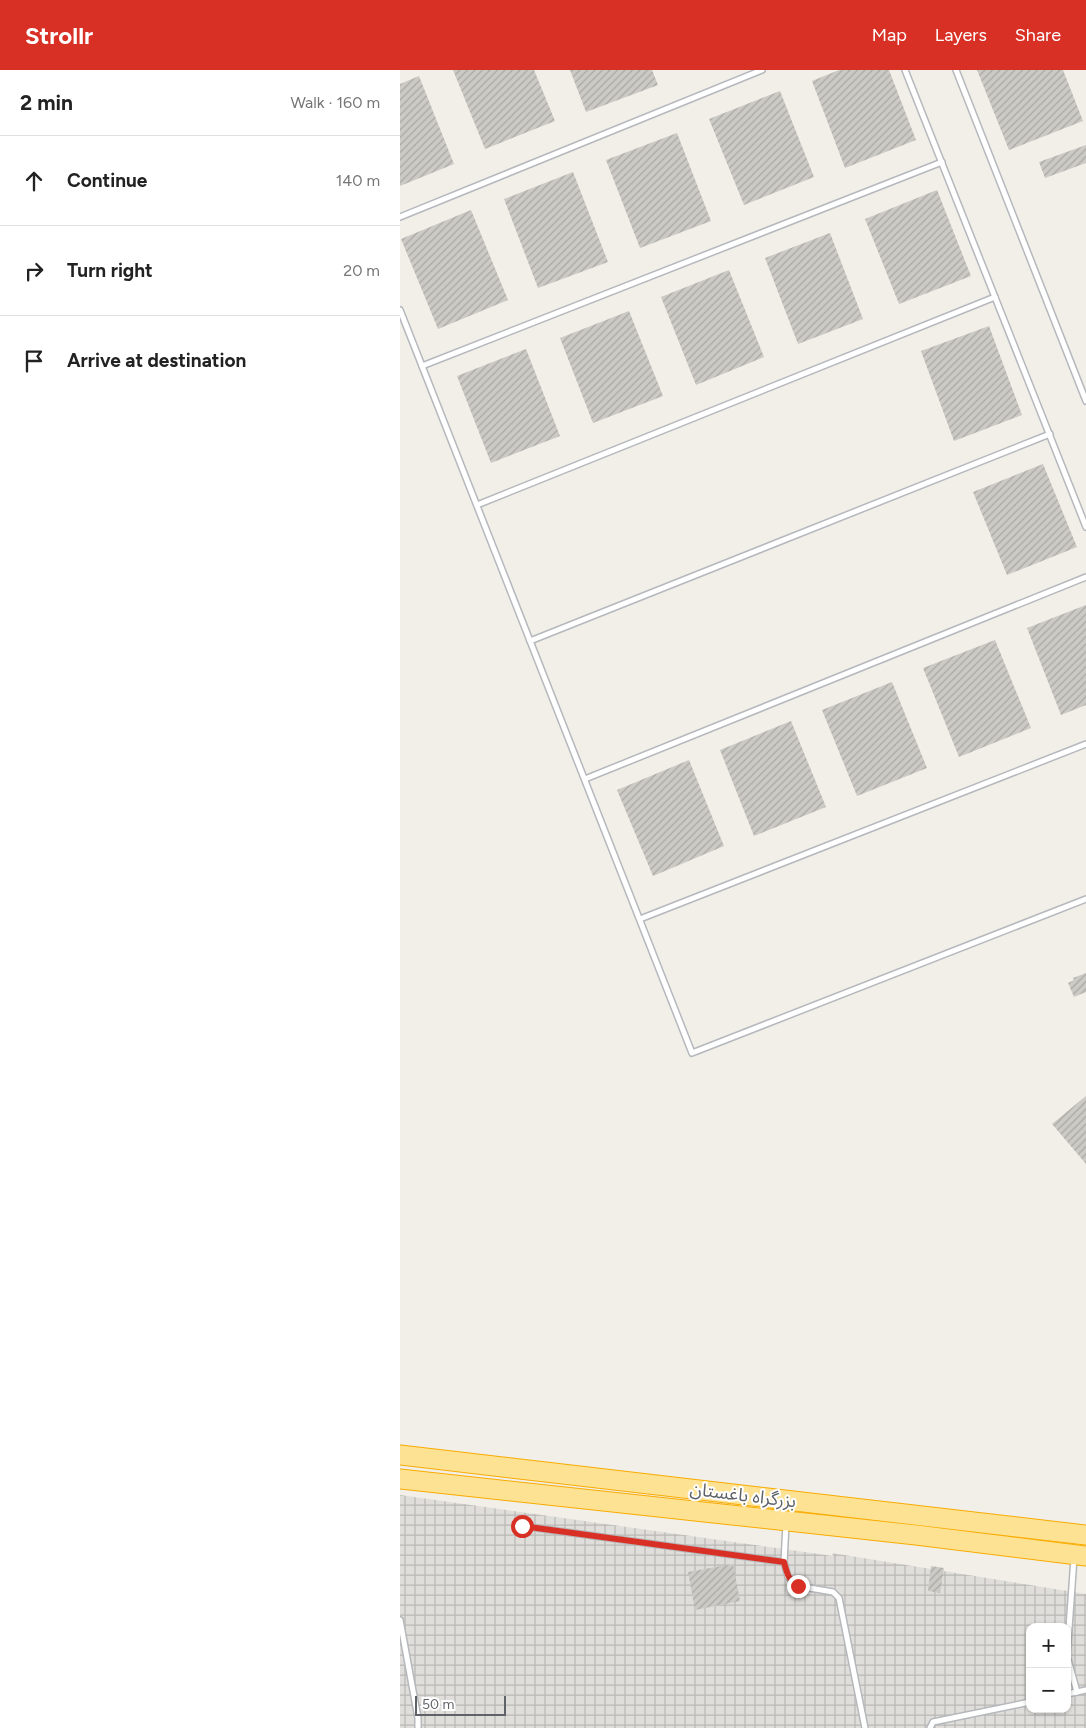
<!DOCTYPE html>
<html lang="en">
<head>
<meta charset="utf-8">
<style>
	:root { --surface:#fff; --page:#f6f6f6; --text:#222; --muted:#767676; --line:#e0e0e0; --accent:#d93025 }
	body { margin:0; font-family:Figtree,"Noto Sans Arabic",sans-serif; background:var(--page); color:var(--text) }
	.controls { position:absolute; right:15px; bottom:15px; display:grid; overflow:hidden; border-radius:10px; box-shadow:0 1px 4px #0004 }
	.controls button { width:45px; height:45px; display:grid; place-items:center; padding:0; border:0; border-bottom:1px solid var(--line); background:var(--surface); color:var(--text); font:25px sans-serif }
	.scale { position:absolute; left:15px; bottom:12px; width:91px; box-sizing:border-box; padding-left:5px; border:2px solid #5f6368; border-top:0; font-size:14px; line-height:18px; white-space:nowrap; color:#5f6368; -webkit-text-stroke:4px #fff; paint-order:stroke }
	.stop { position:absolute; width:15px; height:15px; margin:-11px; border:4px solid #d93025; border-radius:50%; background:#fff }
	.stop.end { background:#d93025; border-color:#fff; box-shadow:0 1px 5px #0008 }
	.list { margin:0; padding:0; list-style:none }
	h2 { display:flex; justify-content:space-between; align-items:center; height:65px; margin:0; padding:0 20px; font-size:21px }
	h2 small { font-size:16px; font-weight:400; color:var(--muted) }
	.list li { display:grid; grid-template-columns:32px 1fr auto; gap:15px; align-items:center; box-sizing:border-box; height:90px; padding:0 20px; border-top:1px solid var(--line) }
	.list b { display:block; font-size:19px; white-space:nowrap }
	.list em { font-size:16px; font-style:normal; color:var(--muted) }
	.icon { flex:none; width:28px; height:28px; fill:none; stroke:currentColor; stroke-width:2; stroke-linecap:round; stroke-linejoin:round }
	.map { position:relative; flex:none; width:686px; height:1658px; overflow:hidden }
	header { display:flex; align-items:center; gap:30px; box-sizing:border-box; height:70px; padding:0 25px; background:var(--accent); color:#fff }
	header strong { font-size:24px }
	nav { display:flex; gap:28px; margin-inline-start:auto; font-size:18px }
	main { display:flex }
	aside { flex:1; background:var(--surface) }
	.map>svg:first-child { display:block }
</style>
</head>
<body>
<header>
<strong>Strollr</strong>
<nav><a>Map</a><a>Layers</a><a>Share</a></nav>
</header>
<main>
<aside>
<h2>2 min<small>Walk · 160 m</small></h2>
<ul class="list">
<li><svg class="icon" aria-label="ahead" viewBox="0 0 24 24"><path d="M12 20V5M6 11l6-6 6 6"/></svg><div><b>Continue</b></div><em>140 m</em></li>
<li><svg class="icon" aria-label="right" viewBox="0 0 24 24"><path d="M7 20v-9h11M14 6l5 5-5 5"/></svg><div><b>Turn right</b></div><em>20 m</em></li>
<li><svg class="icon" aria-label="arrive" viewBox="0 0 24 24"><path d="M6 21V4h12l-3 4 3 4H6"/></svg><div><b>Arrive at destination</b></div></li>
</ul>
</aside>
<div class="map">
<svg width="686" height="1658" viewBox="0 0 686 1658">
	<defs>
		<pattern id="industrial-grid" width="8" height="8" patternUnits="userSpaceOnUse" patternTransform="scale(1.25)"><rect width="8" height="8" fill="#e0deda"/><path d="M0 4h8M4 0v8" fill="none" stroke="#b9b8b5"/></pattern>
		<pattern id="building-hatch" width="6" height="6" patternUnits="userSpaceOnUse" patternTransform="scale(1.25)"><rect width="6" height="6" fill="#cccac5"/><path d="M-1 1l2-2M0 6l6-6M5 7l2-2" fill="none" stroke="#a9a8a4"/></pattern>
	</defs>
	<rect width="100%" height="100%" fill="#f1efe8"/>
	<path fill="url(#industrial-grid)" fill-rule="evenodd" d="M0 1425 433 1486 432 1483 686 1524V1658H0ZM630 1557H667V1639H630Z"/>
	<g fill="url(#building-hatch)">
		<polygon points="53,0 134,0 155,51 85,79"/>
		<polygon points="170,0 252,0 258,15 186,42"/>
		<polygon points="439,0 489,0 516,70 445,98 412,11"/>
		<polygon points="577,0 663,0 683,51 609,80"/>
		<polygon points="19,6 54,94 0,116 0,14"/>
		<polygon points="380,21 414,107 344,135 309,49"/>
		<polygon points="277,63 311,151 240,178 206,90"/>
		<polygon points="686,75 686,93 645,108 639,92"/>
		<polygon points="173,102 208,192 138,218 104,129"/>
		<polygon points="537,120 571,206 499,234 465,149"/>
		<polygon points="71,140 108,230 38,259 1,169"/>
		<polygon points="430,163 463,249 398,274 365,188"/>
		<polygon points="329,200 364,287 296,315 261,227"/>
		<polygon points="229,241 263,326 193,353 160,268"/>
		<polygon points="589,256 622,345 554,371 521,281"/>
		<polygon points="126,279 160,366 91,393 57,306"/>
		<polygon points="643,394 677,477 607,505 573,422"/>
		<polygon points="686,535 686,635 661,645 627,558"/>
		<polygon points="595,570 631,658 559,687 523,598"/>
		<polygon points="492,612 527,698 457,726 422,640"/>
		<polygon points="391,651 426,737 354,766 320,680"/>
		<polygon points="289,690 324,776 253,806 217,720"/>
		<polygon points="686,903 686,922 674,927 668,913 674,910 673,908"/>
		<polygon points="686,1026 686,1094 652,1054"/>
		<polygon points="333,1494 340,1531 295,1540 288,1502"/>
		<polygon points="531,1496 544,1498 540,1523 528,1521"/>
	</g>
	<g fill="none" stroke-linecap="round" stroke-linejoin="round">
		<defs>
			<g id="lane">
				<polyline points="505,0 686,457"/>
				<polyline points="556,0 686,331"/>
				<polyline points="0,147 362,0"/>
				<polyline points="0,240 292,983 686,829"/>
				<polyline points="22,296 542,92"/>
				<polyline points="77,435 595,227"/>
				<polyline points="130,571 650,364"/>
				<polyline points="185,709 686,507"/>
				<polyline points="240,849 686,674"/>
				<polyline points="386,1454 384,1492 388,1507 398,1516 433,1522 439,1528 465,1658"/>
				<polyline points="122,1456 384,1492"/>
				<polyline points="674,1488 667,1586 677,1622 686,1620"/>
				<polyline points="0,1550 18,1648 18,1658"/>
				<polyline points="667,1624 677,1622"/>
				<polyline points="530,1658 533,1652 630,1632"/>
			</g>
			<g id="highway">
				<polyline points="0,1385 686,1465"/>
				<polyline points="0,1409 516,1465 686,1486"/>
			</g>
		</defs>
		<use href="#lane" stroke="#b5b8bc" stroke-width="8"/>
		<use href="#highway" stroke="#f9ab00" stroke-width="21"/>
		<use href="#lane" stroke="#fff" stroke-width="5"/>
		<use href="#highway" stroke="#fde293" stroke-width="19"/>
	</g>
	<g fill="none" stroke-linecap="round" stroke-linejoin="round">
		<path stroke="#d93025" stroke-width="6" d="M122 1456 384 1492C387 1503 388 1510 398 1516"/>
	</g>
	<g text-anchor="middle" stroke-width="4" stroke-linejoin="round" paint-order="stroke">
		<g font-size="18" fill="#5f6368" stroke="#fff">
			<text transform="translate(343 1425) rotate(7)" y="6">بزرگراه باغستان</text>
		</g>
	</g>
</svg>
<div class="controls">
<button>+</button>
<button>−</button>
</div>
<div class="scale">50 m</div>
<div class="stop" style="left:122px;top:1456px"></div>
<div class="stop end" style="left:398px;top:1516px"></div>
</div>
</main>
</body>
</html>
